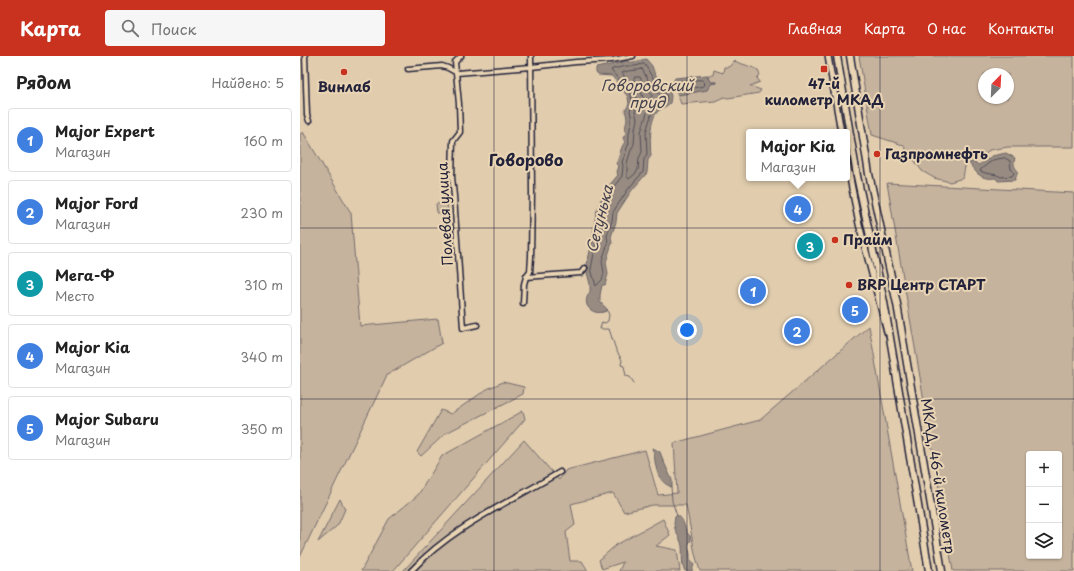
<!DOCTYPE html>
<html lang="ru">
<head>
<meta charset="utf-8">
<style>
	:root { --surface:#fff; --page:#f6f6f6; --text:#222; --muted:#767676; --line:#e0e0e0; --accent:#c8321e }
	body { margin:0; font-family:"Playpen Sans",sans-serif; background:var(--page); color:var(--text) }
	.controls { position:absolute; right:12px; bottom:12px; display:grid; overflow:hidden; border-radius:4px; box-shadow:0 1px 3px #0004 }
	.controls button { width:36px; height:36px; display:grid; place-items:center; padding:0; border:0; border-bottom:1px solid var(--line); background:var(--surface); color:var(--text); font:20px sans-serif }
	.compass { position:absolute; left:678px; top:12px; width:36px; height:36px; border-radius:50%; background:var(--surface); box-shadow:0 1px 3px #0004; rotate:24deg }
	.you { position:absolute; left:387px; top:274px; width:14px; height:14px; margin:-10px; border:3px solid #fff; border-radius:50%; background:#1a73e8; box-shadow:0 0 0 6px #1a73e833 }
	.badge { display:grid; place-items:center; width:26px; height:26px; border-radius:50%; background:var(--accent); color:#fff; font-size:13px; font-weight:700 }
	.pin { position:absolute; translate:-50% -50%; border:2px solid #fff; box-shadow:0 1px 4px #0006 }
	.popup { position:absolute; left:446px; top:73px; width:104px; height:52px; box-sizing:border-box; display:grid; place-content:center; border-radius:4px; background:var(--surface); filter:drop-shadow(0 1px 3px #0005); font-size:13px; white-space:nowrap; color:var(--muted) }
	.popup b { font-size:15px; color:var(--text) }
	.popup::after { content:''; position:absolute; left:50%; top:100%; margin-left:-8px; border:8px solid transparent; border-top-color:var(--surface) }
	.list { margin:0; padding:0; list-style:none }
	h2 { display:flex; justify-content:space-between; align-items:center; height:52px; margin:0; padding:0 16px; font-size:17px }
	h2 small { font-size:13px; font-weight:400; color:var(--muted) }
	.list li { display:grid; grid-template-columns:26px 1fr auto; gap:12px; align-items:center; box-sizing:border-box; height:64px; margin:0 8px 8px; padding:0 8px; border:1px solid var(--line); border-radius:4px }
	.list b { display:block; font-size:15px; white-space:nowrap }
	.list p { margin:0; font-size:13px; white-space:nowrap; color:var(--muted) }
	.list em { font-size:13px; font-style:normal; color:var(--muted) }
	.icon { flex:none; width:22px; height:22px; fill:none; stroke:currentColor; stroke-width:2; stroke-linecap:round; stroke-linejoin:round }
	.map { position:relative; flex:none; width:774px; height:515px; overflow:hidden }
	header { display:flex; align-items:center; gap:24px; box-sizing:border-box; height:56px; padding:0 20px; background:var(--accent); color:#fff }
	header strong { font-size:19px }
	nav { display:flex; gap:22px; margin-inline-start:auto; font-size:14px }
	.search { width:280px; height:36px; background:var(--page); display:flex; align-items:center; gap:10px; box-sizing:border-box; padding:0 14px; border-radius:4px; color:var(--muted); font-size:15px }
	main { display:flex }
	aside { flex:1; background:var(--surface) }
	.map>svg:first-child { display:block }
</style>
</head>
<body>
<header>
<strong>Карта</strong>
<div class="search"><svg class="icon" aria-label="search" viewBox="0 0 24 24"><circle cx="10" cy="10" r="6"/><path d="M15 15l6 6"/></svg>Поиск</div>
<nav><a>Главная</a><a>Карта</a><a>О нас</a><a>Контакты</a></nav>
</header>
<main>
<aside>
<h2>Рядом<small>Найдено: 5</small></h2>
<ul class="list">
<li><span class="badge" style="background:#3f7fe0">1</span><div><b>Major Expert</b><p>Магазин</p></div><em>160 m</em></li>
<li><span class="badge" style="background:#3f7fe0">2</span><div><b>Major Ford</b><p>Магазин</p></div><em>230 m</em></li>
<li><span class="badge" style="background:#0f9aa8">3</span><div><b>Мега-Ф</b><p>Место</p></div><em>310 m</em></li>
<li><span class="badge" style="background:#3f7fe0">4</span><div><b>Major Kia</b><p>Магазин</p></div><em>340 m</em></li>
<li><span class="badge" style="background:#3f7fe0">5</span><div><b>Major Subaru</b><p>Магазин</p></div><em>350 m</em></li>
</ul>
</aside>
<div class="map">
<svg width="774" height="515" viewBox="0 0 774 515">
	<rect width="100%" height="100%" fill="#e1cdae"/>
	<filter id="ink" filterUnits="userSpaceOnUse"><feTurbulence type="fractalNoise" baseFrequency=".025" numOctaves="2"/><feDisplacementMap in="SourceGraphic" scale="8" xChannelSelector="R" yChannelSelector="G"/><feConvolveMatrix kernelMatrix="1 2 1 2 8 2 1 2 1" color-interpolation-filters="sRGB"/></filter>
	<g filter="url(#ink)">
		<g fill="#c5b39d" stroke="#746a6c" fill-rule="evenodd">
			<path d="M559 0H774V91H708L689 94 683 102 666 105 663 122 650 126 634 122 622 115 603 89 572 79ZM684 18H708V42H684Z"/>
			<polygon points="434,5 457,13 460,19 457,22 460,26 450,30 461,34 459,37 428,42 424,41 415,45 381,48 378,39 407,34 410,28 416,27 416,26 410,26 407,19 413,19 414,14 423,17 424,11 429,11"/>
			<polygon points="3,76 51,157 60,270 138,263 142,287 87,319 0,501 0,78"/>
			<path d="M587 127 774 137V515H653ZM729 398H759V500H729Z"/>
			<polygon points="147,147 148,156 137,157 136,148"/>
			<polygon points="569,270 612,515 400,515 395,498 386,449 353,449 324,456 313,437 271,448 275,469 266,476 270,505 282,505 288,515 103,515 224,384 259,424 266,414 345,394 358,439 377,437 374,387 460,364"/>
			<polygon points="203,326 224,331 223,338 146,377 121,400 117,396 141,354 151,358 187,333"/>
			<polygon points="223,355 225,363 93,515 61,515 89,463 118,439 142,400"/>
			<polygon points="40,443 45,453 38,469 18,486"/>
			<polygon points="363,463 370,479 356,490 377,494 380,515 319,515 323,506 302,513 299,504 316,489"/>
		</g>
		<g fill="#988c82" stroke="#696266">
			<path d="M346 3 352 10 355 19 369 34 371 40 370 47C366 51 361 52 357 56 349 65 350 89 351 100L348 104 347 117 332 134 317 157 316 166 311 181 312 187 306 206 308 218 305 229H302L300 239V246L308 254C295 262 279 250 290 236V228L286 213 292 186 296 157 304 136H306L308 131 318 119 317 116 319 110 316 108C320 100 320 92 325 86L323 82 326 77C323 68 330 67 325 55L329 48 328 41 312 20 298 19 296 17V12L324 6 325 4C331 9 339 4 346 3Z"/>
			<polygon points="407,19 410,26 416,26 416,27 410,28 407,34 378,39 377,37 374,24 375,22"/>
			<path d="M706 97 715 102C713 108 714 111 718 115L715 124 698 125 696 122C681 124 677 118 669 107L673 106 679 109 692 100Z"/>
			<path d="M353 392 360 396 363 404 372 424V431C354 425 356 406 353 392Z"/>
			<path d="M377 459C386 464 383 474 390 480L391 484 388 489 390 498V503L394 508 392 515H385C380 506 384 495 381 486 377 476 372 472 375 461Z"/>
		</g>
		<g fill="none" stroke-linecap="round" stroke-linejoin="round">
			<g stroke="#514c57" stroke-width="1">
				<path d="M344 8C348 12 349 17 353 22 358 30 367 34 367 44L360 47 352 56 346 76 347 98 344 103 343 116 329 132 313 156 312 165 307 180 308 187 302 205 304 217 302 224 296 230 291 213 296 187 300 158 306 141 310 138 312 133 322 120 323 110 322 106C325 100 326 93 329 87 327 76 334 66 330 55 338 37 320 27 311 14L313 13 326 10H335Z"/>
				<path d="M342 13 348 24 361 40 348 54 341 76 342 96 339 102 338 114 335 118 329 123 327 121V107L331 94 334 88 335 73 337 63 335 55 338 48 335 36 322 17C326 14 336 15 342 13Z"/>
				<polygon points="335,21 340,21 343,28 352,38 352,40 346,46 344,45 341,35 334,24"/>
				<polygon points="402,24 405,27 404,30 382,34 380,33 378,27 380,25"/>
				<path d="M705 102 710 105 711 113 714 117 712 120 701 121C695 117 688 119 680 115L681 113 693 104Z"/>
			</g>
			<g stroke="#696266" stroke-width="1">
				<polyline points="307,254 309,259 308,265 305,267 302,266 300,273 309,273 316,294 322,304 321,309 324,310 326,320 330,321 334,327"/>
				<polyline points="371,430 372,445 377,460"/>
			</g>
			<defs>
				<g id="minor">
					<polyline points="5,0 7,59 9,65"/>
					<polyline points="161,0 155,6 159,48 160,76 153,85 152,121 154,140 163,272 177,269"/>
					<polyline points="108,13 142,10 148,12 157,17 231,11 276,6 312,4 333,0"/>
					<polyline points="226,221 281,217 285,212"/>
					<polyline points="223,247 224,228 226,221 230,216 231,201 232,137 231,0"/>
					<path d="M111 515C153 470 208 447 260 416"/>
				</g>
				<g id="major">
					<polyline points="528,0 541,76"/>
					<polyline points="547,107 559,168 587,276"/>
				</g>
				<g id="highway">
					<polyline points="537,0 557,120 584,246 629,515"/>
					<polyline points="550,0 569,118 597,248 642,515"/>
				</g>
			</defs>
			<use href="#minor" stroke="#22223b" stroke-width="7"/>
			<use href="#major" stroke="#22223b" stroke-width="8"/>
			<use href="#highway" stroke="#22223b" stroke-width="9"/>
			<use href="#minor" stroke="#e9d4b3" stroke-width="4"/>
			<use href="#major" stroke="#e9d4b3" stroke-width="5"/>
			<use href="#highway" stroke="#e9d4b3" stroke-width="6"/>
		</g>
	</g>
	<path fill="none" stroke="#22223b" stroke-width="1" stroke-opacity="0.55" d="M194 0V515M387 0V515M580 0V515M0 172H774M0 343H774"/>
	<g fill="#c8321e" stroke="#e9d4b3" stroke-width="1.5">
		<rect x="520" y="9" width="8" height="8" rx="2"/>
		<circle cx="44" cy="16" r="4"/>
		<circle cx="577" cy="98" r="4"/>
		<circle cx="535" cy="184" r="4"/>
		<circle cx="549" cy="229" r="4"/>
	</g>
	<g text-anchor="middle" stroke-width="4" stroke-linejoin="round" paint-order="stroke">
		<g font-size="14" font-weight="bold" fill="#22223b" stroke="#e9d4b3" text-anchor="start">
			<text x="524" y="33" text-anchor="middle">47-й<tspan x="524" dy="16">километр МКАД</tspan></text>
			<text x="44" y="36" text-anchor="middle">Винлаб</text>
			<text x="585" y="103">Газпромнефть</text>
			<text x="543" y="189">Прайм</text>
			<text x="557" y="234">BRP Центр СТАРТ</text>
		</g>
		<g font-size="14" fill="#22223b" stroke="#e9d4b3">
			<text transform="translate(145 158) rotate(-93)" y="5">Полевая улица</text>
			<text transform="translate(638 420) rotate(81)" y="5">МКАД, 46-й километр</text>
		</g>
		<g font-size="15" font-style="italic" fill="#454250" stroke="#e9d4b3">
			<text x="347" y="35">Говоровский<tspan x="347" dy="17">пруд</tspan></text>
			<text transform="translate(300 163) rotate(-76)" y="5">Сетунька</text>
		</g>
		<g font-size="16" font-weight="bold" fill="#22223b" stroke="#e9d4b3">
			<text x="226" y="110">Говорово</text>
		</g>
	</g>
</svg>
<div class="controls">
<button>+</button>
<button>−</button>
<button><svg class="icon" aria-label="layers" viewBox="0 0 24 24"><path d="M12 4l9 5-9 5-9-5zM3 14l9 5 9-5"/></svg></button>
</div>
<svg class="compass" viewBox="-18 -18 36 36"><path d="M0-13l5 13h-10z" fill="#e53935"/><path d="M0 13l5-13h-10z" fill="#767676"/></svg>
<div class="you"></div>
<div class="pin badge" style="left:453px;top:235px;background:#3f7fe0">1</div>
<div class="pin badge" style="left:497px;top:275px;background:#3f7fe0">2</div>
<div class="pin badge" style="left:510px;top:190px;background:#0f9aa8">3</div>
<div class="pin badge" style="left:498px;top:153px;background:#3f7fe0">4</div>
<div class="popup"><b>Major Kia</b>Магазин</div>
<div class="pin badge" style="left:555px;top:254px;background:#3f7fe0">5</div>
</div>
</main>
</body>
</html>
